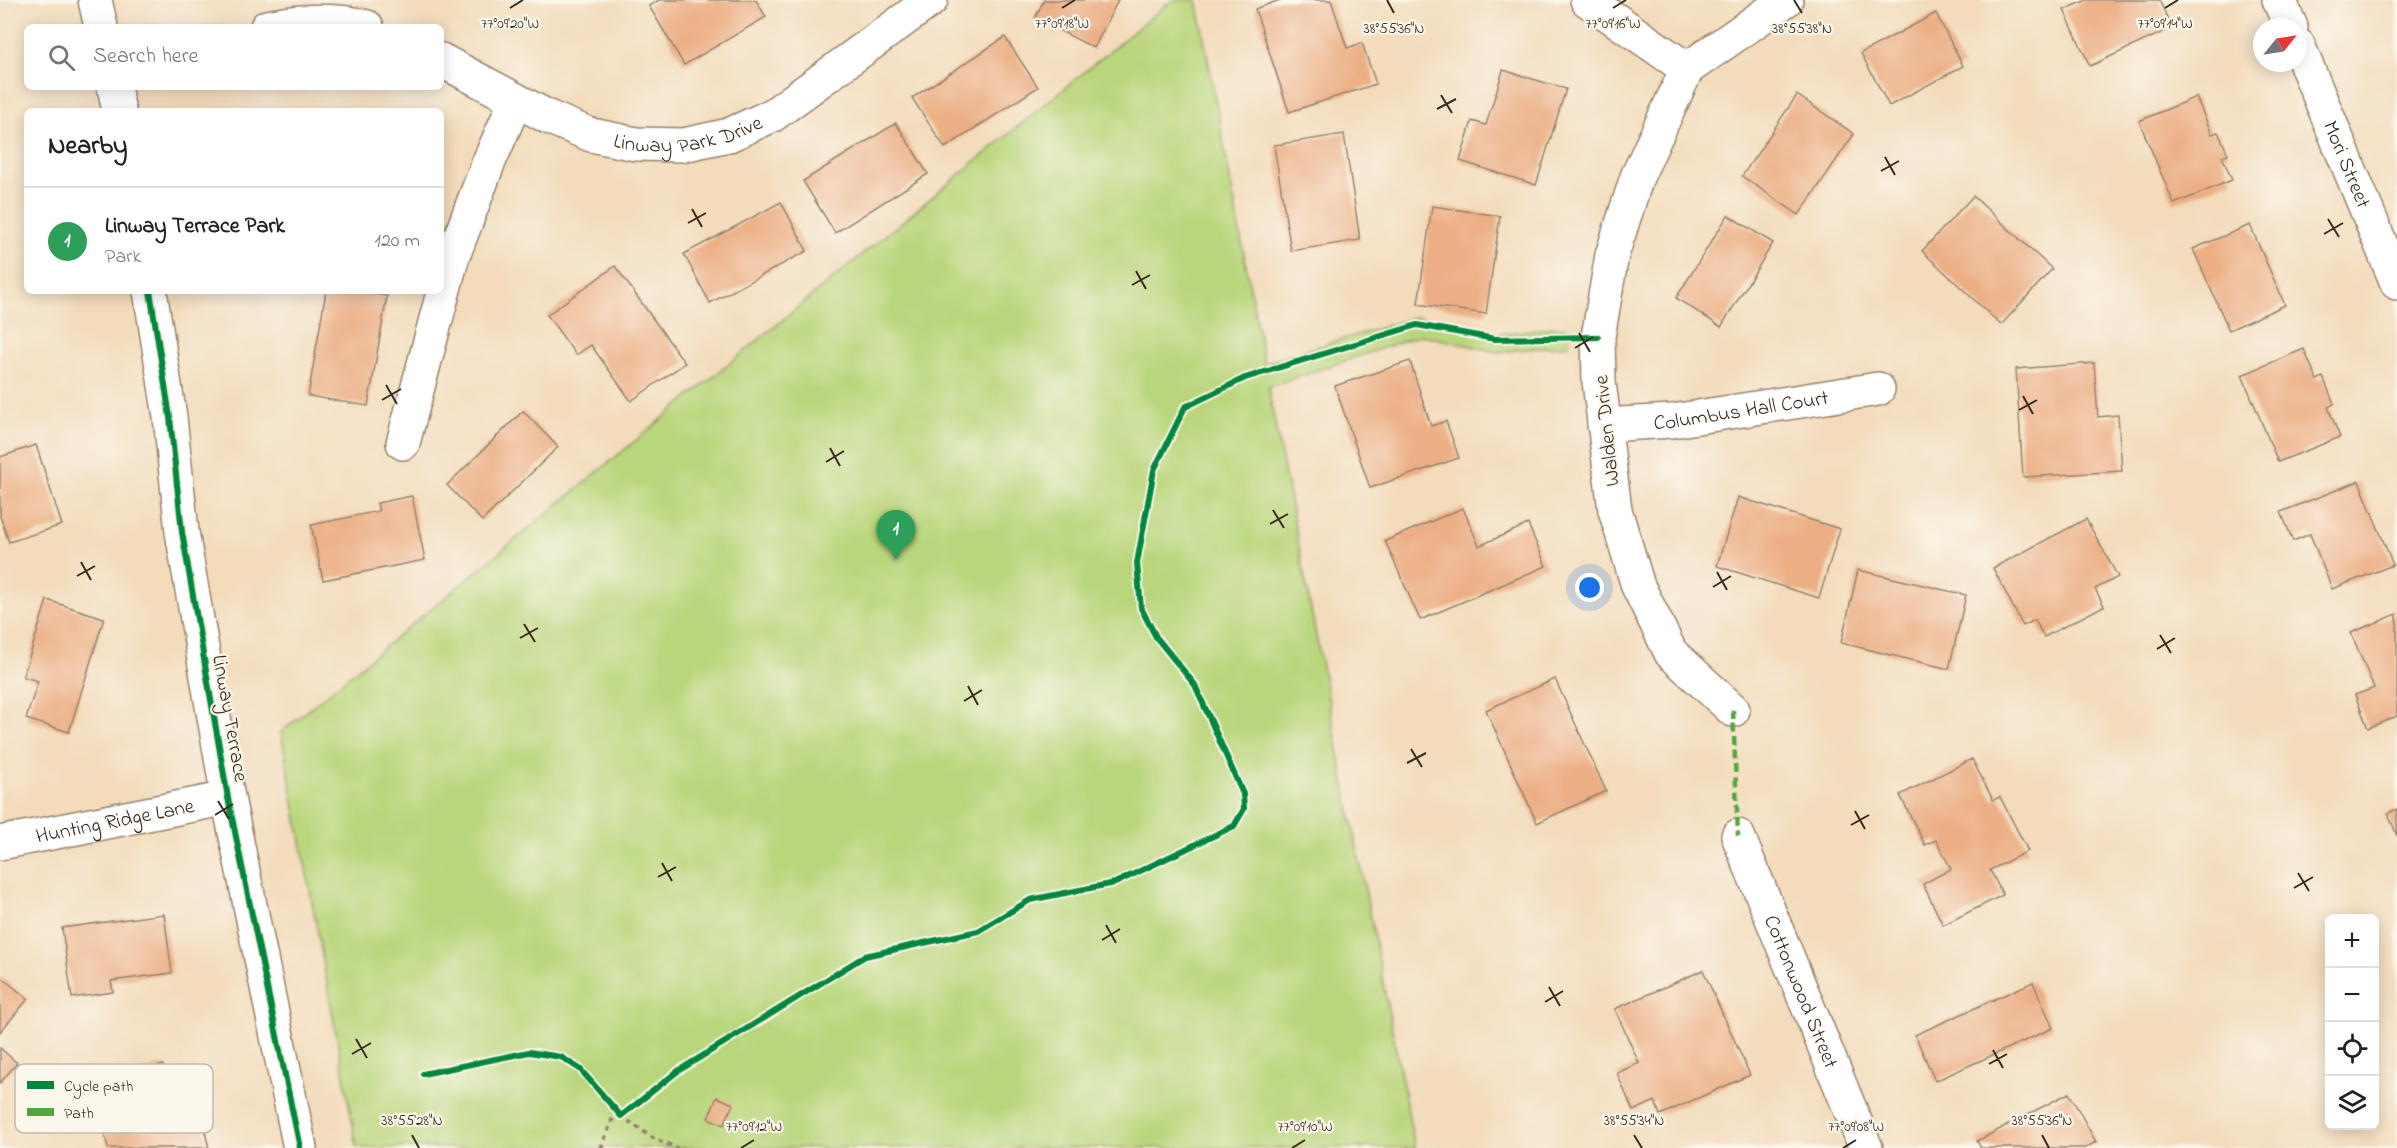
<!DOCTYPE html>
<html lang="en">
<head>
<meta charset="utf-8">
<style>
	:root { --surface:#fff; --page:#f2f2f2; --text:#222; --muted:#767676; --line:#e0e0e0; --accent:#1a73e8 }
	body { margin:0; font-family:"Indie Flower",sans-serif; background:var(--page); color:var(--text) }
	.controls { position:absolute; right:18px; bottom:18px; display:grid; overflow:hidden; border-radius:9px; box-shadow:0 3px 15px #0003 }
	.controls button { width:54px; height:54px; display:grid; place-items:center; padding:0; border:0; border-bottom:2px solid var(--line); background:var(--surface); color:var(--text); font:30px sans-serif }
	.compass { position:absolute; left:2253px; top:18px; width:54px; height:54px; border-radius:50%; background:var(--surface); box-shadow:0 3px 15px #0003; rotate:60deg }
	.you { position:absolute; left:1590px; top:588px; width:21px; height:21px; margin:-15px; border:4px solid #fff; border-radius:50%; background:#1a73e8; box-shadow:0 0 0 9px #1a73e833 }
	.badge { display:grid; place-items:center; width:39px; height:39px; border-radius:50%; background:var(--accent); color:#fff; font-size:20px; font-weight:700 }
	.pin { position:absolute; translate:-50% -50px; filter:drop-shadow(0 2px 3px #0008) }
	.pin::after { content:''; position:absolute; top:32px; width:21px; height:18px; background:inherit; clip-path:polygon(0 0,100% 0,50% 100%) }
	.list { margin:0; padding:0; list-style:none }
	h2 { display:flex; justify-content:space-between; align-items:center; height:78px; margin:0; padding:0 24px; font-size:26px }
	h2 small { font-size:20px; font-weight:400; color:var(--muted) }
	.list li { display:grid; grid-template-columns:39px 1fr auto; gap:18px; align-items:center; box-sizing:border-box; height:108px; padding:0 24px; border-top:2px solid var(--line) }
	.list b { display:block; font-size:22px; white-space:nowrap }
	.list p { margin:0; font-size:20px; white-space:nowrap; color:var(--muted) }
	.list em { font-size:20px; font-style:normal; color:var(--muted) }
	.icon { flex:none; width:33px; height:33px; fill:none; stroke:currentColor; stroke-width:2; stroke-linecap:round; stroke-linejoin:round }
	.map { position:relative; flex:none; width:2397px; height:1148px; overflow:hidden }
	.search { position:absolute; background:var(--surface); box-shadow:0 3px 15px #0003; left:24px; top:24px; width:420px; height:66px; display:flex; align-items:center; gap:15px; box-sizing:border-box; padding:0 21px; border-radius:9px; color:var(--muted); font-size:22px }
	.panel { position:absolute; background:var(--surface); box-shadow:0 3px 15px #0003; left:24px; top:108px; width:420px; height:186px; border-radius:9px }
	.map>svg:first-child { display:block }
</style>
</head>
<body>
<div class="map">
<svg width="2397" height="1148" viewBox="0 0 2397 1148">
	<rect width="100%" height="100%" fill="#fbf7ec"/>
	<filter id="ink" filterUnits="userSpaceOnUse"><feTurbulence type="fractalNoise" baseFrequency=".0167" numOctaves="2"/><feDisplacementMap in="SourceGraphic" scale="12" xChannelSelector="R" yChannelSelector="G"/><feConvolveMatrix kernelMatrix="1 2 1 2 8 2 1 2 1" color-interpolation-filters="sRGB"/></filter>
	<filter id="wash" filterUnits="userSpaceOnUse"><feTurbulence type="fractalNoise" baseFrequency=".008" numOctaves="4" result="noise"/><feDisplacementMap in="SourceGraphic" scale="24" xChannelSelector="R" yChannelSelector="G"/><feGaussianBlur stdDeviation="1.35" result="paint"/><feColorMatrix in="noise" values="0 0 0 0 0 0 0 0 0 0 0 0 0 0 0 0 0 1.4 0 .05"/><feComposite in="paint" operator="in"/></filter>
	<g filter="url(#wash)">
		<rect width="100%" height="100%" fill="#f3dbbb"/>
		<polygon fill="#bad67c" stroke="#7a804d" stroke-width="1.5" points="1172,0 1197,0 1264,363 1416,317 1493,335 1554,327 1570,329 1569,345 1498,352 1421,335 1268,387 1415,1148 357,1148 281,732"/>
		<g id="blocks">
			<g fill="#ecaf85">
				<polygon points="659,0 756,0 766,17 684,65 649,6"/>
				<polygon points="1044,0 1118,0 1094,48 1035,18"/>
				<polygon points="1280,0 1331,0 1347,48 1362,43 1376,84 1289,112 1255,9"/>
				<polygon points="2087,0 2159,0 2172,28 2090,66 2064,10"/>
				<polygon points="1936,13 1963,66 1889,106 1861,53"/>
				<polygon points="1005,37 1038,87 945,148 912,98"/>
				<polygon points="1503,70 1566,89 1536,185 1460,161 1472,121 1486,125"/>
				<polygon points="1797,95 1854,134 1799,215 1742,176"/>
				<polygon points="2196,97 2212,134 2218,132 2228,154 2222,156 2232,180 2174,204 2139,121"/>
				<polygon points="896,123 928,174 835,233 803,181"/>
				<polygon points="1344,134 1360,240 1291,251 1274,145"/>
				<polygon points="1973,196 2052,269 2001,325 1922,251"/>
				<polygon points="781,202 807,251 710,303 684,254"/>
				<polygon points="1432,206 1500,216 1486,314 1418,304"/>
				<polygon points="1728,215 1773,243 1721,327 1676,298"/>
				<polygon points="2250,225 2285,305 2229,330 2193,249"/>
				<polygon points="615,266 685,363 631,401 591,345 576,355 547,315"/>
				<polygon points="326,291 359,291 387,296 368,406 308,396"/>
				<polygon points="2304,349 2317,380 2323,377 2334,404 2328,407 2340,437 2278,462 2242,375"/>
				<polygon points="1410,361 1431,426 1446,421 1459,458 1370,488 1335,386"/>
				<polygon points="2094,363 2098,417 2118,415 2122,471 2023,477 2016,369"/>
				<polygon points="523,411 558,447 482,521 447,485"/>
				<polygon points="36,445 62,525 9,542 0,516 0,457"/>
				<polygon points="2359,481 2393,565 2332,589 2310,534 2293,541 2281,512"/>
				<polygon points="412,496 425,560 323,580 311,525 379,511 377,503"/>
				<polygon points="1738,497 1840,529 1819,598 1717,566"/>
				<polygon points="1463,508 1479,546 1528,524 1546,566 1420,620 1385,541"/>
				<polygon points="2086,519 2118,577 2095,589 2104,606 2044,637 2035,620 2023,626 1993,568"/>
				<polygon points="1858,570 1966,595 1949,669 1841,643"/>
				<polygon points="47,600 104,618 69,732 26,719 38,681 23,677"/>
				<polygon points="2397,614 2397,716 2368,728 2355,695 2374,688 2351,633"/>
				<polygon points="1555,679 1606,791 1537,823 1486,710"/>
				<polygon points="1972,759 1993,800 2000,797 2028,851 1990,870 2003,895 1943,925 1923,884 1951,869 1936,840 1925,845 1900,795"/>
				<polygon points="2397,809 2397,836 2388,813"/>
				<polygon points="164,914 172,973 111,981 113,992 72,998 62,928"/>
				<polygon points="1703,970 1750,1075 1660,1115 1655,1101 1633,1111 1617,1073 1639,1063 1615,1009"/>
				<polygon points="0,976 28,999 0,1032"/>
				<polygon points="2033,982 2053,1028 1935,1081 1915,1035"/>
				<polygon points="0,1048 17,1063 0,1083"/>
				<polygon points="163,1065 179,1125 202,1119 209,1148 108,1148 92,1084"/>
				<polygon points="2069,1093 2096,1142 2085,1148 1981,1148 1977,1141"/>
				<polygon points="717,1097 733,1104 724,1125 708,1118"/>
			</g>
		</g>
	</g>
	<g filter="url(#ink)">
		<use href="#blocks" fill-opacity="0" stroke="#97826c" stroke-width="1.5"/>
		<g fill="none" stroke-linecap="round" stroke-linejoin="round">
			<defs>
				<g id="minor">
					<polyline points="95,0 101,27"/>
					<polyline points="1587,0 1687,69"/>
					<polyline points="2279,0 2291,27"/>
					<path d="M267 27C301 20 333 18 367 27"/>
					<path id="s1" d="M2298 45 2397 283"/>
					<path id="s2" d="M441 60 548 117 591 135 636 144 683 145 729 135 773 115 931 0"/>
					<polyline points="114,87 119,111"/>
					<polyline points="150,291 170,417 182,532 228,798 300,1148"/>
					<path id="s3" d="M1604 425 1672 421 1878 389"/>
					<polyline points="403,443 452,259 488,164 516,100"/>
					<polyline points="1733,710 1671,653 1638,586 1615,510 1599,382 1598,337 1612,255 1637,177 1687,69 1786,0"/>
					<path id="s4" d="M1738 836 1866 1148"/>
					<path id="s5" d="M0 843 228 798"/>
				</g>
			</defs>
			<use href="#minor" stroke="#97826c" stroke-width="36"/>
			<g stroke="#97826c" stroke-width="4" stroke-dasharray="4.5 4.5" stroke-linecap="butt">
				<polyline points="621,1116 653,1138 677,1148"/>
				<polyline points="601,1148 616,1110"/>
			</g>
			<use href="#minor" stroke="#fff" stroke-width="33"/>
			<polyline stroke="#54a441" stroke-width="4.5" stroke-dasharray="9 4.5" stroke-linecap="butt" points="1733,710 1738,836"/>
			<defs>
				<g id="cycleway">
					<polyline points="150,291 170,417 182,532 228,798 300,1148"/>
					<polyline points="423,1074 529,1052 561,1057 580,1069 621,1116 678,1071 865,956 978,931 1030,900 1115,883 1234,826 1244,809 1243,794 1195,685 1156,637 1141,608 1137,563 1154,470 1185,407 1245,378 1417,325 1495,339 1598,337"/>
				</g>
			</defs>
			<use href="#cycleway" stroke="#fbf7ec" stroke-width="10"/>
			<use href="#cycleway" stroke="#00873e" stroke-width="6"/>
		</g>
	</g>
	<path fill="none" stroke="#3b2a1e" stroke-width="2" d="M1387 0 1394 13M1794 0 1802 13M510 8 523 0M1062 8 1075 0M1613 8 1626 0M2165 8 2178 0M1441 95 1452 113M1437 109 1456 99M1885 157 1895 175M1881 171 1899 161M692 209 702 227M2328 219 2339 237M688 223 706 213M2324 234 2343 223M1136 271 1146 289M1132 285 1150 275M1579 333 1590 352M1575 348 1593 337M386 385 397 404M2023 396 2033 414M382 400 401 389M2019 410 2037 400M830 448 840 466M826 462 844 451M1273 510 1284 528M1270 524 1288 514M81 562 91 580M1717 572 1727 590M77 576 95 566M1713 587 1731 576M524 624 535 642M2160 635 2171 653M520 638 538 628M2157 649 2175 638M968 686 978 705M964 701 982 690M1411 749 1422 767M1407 763 1426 753M218 801 229 819M1855 811 1865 829M215 815 233 804M1851 825 1869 815M662 863 672 881M2298 873 2309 891M658 877 676 867M2294 888 2313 877M1106 925 1116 943M1102 940 1120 929M1549 987 1560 1006M1545 1002 1563 991M356 1039 367 1058M1993 1050 2003 1068M352 1054 371 1043M1989 1064 2007 1054M412 1135 419 1148M1634 1135 1642 1148M2042 1135 2049 1148M741 1148 754 1140M1292 1148 1305 1140M1843 1148 1856 1140"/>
	<g text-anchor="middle" stroke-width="4.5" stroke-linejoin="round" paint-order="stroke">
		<g font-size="21" fill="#3b2a1e" stroke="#fbf7ec">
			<text dy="7" stroke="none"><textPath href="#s2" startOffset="267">Linway Park Drive</textPath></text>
			<text dy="7" stroke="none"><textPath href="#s1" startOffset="129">Mori Street</textPath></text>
			<text dy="7" stroke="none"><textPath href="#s3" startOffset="138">Columbus Hall Court</textPath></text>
			<text transform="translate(1606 431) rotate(-96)" y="7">Walden Drive</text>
			<text transform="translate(231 718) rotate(80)" y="7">Linway Terrace</text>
			<text dy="7" stroke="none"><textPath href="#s5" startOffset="117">Hunting Ridge Lane</textPath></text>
			<text dy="7" stroke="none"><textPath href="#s4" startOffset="168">Cottonwood Street</textPath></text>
		</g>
	</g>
	<rect x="15" y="1064" width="198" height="69" rx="9" fill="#fbf7ec" stroke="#c1baae" stroke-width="1.5"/>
	<rect x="27" y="1081" width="27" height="8" fill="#00873e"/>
	<rect x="27" y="1108" width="27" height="8" fill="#54a441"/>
	<g font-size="16" fill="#3b2a1e">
		<text x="64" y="1091">Cycle path</text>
		<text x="64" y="1118">Path</text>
	</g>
	<g font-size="15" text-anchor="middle" fill="#3b2a1e" stroke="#fbf7ec" stroke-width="4.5" stroke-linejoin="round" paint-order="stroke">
		<text x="510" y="28">77°09'20"W</text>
		<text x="1062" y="28">77°09'18"W</text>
		<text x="2165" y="28">77°09'14"W</text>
		<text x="1613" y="28">77°09'16"W</text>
		<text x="1394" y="33">38°55'36"N</text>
		<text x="1802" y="33">38°55'38"N</text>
		<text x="412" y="1125">38°55'28"N</text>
		<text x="1634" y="1125">38°55'34"N</text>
		<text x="2042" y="1125">38°55'36"N</text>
		<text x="754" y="1131">77°09'12"W</text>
		<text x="1305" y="1131">77°09'10"W</text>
		<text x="1856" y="1131">77°09'08"W</text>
	</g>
</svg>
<div class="controls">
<button>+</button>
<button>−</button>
<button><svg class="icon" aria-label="locate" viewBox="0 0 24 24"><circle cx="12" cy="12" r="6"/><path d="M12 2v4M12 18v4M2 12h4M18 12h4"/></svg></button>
<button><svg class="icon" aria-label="layers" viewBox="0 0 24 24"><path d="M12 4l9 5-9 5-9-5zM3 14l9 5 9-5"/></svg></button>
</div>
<svg class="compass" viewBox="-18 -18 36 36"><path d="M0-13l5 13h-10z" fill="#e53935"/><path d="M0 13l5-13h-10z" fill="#767676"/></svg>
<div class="you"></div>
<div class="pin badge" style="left:896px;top:560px;background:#2e9e5b">1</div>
<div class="search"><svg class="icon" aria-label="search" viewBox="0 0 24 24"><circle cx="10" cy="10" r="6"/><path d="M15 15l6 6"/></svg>Search here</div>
<section class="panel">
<h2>Nearby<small></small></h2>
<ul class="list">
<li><span class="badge" style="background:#2e9e5b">1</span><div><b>Linway Terrace Park</b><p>Park</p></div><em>120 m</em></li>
</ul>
</section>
</div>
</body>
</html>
